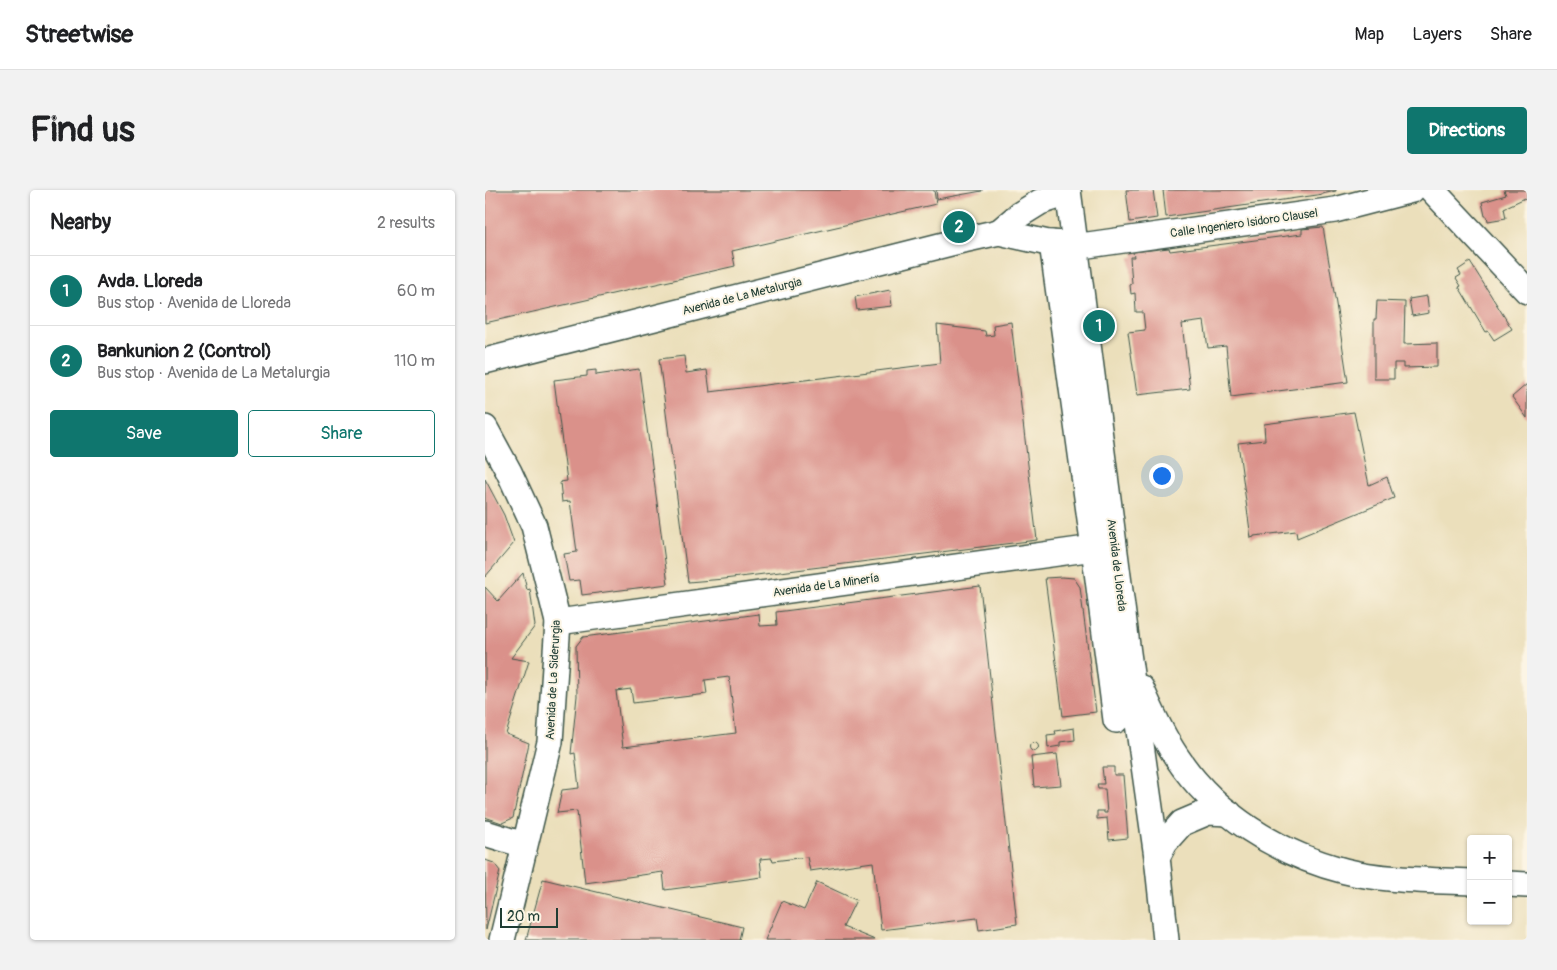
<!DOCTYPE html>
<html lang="en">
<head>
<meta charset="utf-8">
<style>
	:root { --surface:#fff; --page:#f2f2f2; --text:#202124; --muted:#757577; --line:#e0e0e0; --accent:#0f766e }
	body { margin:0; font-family:Pangolin,sans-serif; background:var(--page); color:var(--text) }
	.controls { position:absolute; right:15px; bottom:15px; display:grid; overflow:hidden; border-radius:5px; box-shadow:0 1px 4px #0004 }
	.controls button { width:45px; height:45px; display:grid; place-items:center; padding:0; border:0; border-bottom:1px solid var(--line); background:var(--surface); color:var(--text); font:25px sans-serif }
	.scale { position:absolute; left:15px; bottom:12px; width:58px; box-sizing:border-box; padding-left:5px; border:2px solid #1f3d34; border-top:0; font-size:14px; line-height:18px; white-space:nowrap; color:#1f3d34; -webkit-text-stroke:4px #fcf5e5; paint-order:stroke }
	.you { position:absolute; left:676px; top:285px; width:18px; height:18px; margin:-12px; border:4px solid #fff; border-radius:50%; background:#1a73e8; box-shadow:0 0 0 8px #1a73e833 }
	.badge { display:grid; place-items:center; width:32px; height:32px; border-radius:50%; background:var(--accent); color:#fff; font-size:16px; font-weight:700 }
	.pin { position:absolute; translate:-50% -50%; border:2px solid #fff; box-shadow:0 1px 5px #0006 }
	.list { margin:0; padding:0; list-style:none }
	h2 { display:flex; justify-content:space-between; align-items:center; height:65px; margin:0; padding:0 20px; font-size:21px }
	h2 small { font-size:16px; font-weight:400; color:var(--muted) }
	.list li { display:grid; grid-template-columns:32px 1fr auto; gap:15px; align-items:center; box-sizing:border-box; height:70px; padding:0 20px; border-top:1px solid var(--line) }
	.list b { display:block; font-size:19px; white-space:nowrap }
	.list p { margin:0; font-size:16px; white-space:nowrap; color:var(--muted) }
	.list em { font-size:16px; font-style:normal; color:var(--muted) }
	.actions { display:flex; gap:10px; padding:15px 20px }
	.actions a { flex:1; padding:11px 0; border:1px solid var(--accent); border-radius:5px; text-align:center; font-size:18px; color:var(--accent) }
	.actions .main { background:var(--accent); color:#fff }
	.map { position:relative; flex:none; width:1042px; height:750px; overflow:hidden; border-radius:5px }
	header { display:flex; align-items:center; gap:30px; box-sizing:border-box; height:70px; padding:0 25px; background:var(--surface); border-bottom:1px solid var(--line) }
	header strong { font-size:24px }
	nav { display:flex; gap:28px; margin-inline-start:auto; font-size:18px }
	.intro { display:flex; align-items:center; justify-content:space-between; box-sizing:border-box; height:120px; padding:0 30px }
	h1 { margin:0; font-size:35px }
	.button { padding:12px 22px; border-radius:5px; background:var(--accent); color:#fff; font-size:18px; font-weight:700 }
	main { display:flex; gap:30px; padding:0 30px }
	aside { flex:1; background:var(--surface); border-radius:5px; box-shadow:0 1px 4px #0004 }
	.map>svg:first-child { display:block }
</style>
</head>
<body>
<header>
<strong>Streetwise</strong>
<nav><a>Map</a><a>Layers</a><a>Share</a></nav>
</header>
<div class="intro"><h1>Find us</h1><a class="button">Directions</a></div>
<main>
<aside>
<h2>Nearby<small>2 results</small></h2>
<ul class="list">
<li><span class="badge">1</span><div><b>Avda. Lloreda</b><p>Bus stop · Avenida de Lloreda</p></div><em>60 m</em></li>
<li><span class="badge">2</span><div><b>Bankunion 2 (Control)</b><p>Bus stop · Avenida de La Metalurgia</p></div><em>110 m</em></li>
</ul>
<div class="actions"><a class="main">Save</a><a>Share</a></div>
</aside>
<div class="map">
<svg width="1042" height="750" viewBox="0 0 1042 750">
	<rect width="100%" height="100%" fill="#fcf5e5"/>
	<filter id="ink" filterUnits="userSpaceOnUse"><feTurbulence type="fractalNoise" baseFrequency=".02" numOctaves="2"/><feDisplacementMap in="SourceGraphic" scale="10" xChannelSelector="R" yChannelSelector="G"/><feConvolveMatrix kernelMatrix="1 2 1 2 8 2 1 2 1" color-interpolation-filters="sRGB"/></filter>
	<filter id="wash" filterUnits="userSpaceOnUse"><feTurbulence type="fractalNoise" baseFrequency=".0096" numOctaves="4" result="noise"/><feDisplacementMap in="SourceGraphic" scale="20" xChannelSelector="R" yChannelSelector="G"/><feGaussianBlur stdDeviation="1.12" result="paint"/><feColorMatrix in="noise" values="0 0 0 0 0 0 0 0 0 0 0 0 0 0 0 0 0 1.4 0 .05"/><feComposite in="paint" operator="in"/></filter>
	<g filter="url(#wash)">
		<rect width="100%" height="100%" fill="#ebdfbb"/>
		<g id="blocks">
			<g fill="#da918a" fill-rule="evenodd">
				<polygon points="0,0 449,0 451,14 247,61 250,76 0,133"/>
				<polygon points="451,0 497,0 497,1 452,9"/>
				<polygon points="641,0 668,0 672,28 645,32"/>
				<polygon points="678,0 851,0 851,1 832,5 681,27"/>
				<polygon points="1019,0 1042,0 1042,12 1040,8 1019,18 1021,28 1003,31 1002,26 1000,26 997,12 1021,5"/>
				<polygon points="838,37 851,114 863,192 746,207 741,156 723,158 719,131 697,134 705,199 652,205 643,142 660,140 658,122 651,122 650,103 646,104 645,95 647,94 645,67 649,67 648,62 684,58 685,61 817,44 817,39"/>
				<polygon points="985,72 1027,139 1009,150 1003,141 1001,142 974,97 976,96 971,88 976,85 973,80"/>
				<polygon points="405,100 407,116 372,120 370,107"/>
				<polygon points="942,106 944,123 927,126 924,109"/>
				<polygon points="892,111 920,112 919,154 952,153 952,177 918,178 918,173 909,173 909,189 889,189 889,129 891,129"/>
				<polygon points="526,132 552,350 239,389 203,392 174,169 199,166 201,183 222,180 225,202 455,173 452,135 500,141 501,146 509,145 508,135"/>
				<polygon points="154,179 183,394 97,405 95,390 84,391 79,364 92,362 85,311 77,312 75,292 82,291 69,190 102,186 102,181 111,180 111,185"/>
				<polygon points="1042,194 1042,228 1027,207"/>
				<polygon points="869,222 884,295 902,287 909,308 812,348 811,341 769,346 769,347 766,348 753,253 780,250 779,234"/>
				<polygon points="0,289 19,325 29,353 0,387"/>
				<polygon points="38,383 42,400 45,399 50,436 26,468 44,471 21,544 44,553 28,628 17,633 0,627 0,397 13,411"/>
				<polygon points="577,387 589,388 595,397 611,522 578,526 560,388"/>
				<path d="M495 396 532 734 494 740 492 728 396 740 388 672 325 681 322 667 288 671 287 668 275 669 277 687 180 700 178 682 100 693 92 621 72 623 77 600 94 598 90 563 86 564 92 506 91 456 98 447 274 424 275 436 292 435 291 422ZM244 487 251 543 138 557 131 501 146 499 148 513 222 504 220 490Z"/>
				<polygon points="589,538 590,550 575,552 575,556 563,558 562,545 571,544 570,541"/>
				<circle cx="549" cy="557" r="4.5"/>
				<polygon points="572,564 576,595 549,597 546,567"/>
				<polygon points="617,577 629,577 629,585 638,585 643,648 624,650 622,628 612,629 612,621 619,621 619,623 622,623 620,599 613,599 612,594 619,594"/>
				<polygon points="0,670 9,673 15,681 1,740"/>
				<polygon points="58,689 257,737 254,750 41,750"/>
				<polygon points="332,692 371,710 358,737 390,750 280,750 297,711 319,720"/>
			</g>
		</g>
	</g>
	<g filter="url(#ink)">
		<use href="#blocks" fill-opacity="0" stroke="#3e5548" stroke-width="1"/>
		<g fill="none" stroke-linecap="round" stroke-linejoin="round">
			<defs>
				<g id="minor">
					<polyline points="583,0 643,463 672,667 681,750"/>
					<polyline points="947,0 1042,101"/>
					<polyline points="514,42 534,25 555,12 583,3"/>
					<polyline points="567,53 609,358 631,530"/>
					<polyline points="0,171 478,50 514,42 563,53 603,55 850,20 927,0"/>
					<polyline points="0,238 24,282 49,336 73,432 65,552 17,750"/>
					<polyline points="73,432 609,358"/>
					<path d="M656 498C666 521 677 545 691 566 729 624 793 664 860 681 900 691 945 690 986 692"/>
					<polyline points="0,643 39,655"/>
					<polyline points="672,667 680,652 697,633 723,622 744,623"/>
					<polyline points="1023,694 1042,695"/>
				</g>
			</defs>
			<use href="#minor" stroke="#3e5548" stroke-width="28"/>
			<use href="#minor" stroke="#fff" stroke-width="25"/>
		</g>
	</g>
	<g text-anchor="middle" stroke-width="4" stroke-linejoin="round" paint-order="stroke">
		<g font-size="12" fill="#1f3d34" stroke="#fcf5e5">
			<text transform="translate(759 33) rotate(-8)" y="4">Calle Ingeniero Isidoro Clausel</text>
			<text transform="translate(257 106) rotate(-14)" y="4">Avenida de La Metalurgia</text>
			<text transform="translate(632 375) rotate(83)" y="4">Avenida de Lloreda</text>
			<text transform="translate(341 395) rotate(-8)" y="4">Avenida de La Minería</text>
			<text transform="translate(68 490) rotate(-87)" y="4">Avenida de La Siderurgia</text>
		</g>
	</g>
</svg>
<div class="controls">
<button>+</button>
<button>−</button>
</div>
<div class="scale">20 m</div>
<div class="you"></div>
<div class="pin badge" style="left:614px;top:136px">1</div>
<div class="pin badge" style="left:474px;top:37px">2</div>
</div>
</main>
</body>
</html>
